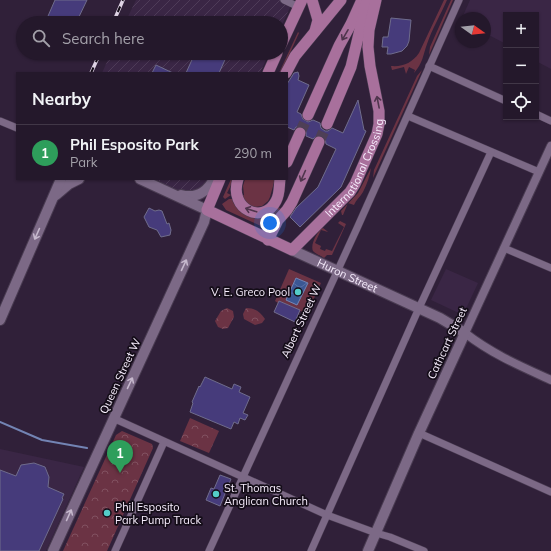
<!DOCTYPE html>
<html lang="en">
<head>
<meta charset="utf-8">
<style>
	:root { --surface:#24182b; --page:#302537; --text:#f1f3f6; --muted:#a3a0a9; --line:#413747; --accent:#1a73e8 }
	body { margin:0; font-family:Mulish,sans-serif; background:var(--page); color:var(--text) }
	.controls { position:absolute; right:12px; top:12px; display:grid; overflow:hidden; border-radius:0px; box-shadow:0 1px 3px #0004 }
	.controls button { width:36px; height:36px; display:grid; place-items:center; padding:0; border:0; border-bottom:1px solid var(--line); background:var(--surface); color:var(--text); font:20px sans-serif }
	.compass { position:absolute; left:455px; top:12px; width:36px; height:36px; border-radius:50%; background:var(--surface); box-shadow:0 1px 3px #0004; rotate:105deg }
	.you { position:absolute; left:270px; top:223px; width:14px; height:14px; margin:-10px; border:3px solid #fff; border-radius:50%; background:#1a73e8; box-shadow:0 0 0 6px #1a73e833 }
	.badge { display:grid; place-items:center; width:26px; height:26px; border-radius:50%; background:var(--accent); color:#fff; font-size:13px; font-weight:700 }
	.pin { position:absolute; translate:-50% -33px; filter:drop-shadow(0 1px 2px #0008) }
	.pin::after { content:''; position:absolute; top:21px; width:14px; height:12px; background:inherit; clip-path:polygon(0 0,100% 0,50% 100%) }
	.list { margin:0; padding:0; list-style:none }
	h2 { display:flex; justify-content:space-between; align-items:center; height:52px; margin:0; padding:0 16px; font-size:17px }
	h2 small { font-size:13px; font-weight:400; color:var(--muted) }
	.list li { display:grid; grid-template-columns:26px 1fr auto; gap:12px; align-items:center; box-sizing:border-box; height:56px; padding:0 16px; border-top:1px solid var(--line) }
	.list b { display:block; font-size:15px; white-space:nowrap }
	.list p { margin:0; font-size:13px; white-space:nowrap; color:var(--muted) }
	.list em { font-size:13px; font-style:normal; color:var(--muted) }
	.icon { flex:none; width:22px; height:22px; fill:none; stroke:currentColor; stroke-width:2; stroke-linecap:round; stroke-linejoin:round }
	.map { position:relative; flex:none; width:551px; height:551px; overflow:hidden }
	.search { position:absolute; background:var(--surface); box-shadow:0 1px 3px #0004; left:16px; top:16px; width:272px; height:44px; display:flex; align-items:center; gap:10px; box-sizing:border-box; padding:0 14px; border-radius:22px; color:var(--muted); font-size:15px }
	.panel { position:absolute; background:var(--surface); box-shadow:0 1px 3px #0004; left:16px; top:72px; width:272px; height:108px; border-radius:0px }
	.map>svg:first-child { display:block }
</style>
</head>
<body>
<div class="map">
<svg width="551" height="551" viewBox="0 0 551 551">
	<defs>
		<pattern id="industrial-furrows" width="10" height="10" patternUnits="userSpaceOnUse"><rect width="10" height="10" fill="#3a2645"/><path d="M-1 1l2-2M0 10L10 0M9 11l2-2" fill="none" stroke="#4e3b58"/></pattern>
		<pattern id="forest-crowns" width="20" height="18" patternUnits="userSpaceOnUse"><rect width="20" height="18" fill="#6b3344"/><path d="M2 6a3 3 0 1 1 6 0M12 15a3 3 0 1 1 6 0" fill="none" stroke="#815160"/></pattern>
		<pattern id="water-waves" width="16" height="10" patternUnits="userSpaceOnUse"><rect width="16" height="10" fill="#3b5794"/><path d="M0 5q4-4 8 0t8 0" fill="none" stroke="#586fa4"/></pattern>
	</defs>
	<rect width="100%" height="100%" fill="#302039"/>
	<g fill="#3a2645">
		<polygon points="470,0 551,0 551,69 536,61 536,15 506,15 506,44 485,33 485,18 462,18"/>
		<polygon points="446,269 478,283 463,315 431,300"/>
		<polygon points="0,449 84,467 46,551 0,551"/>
	</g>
	<g fill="url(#industrial-furrows)">
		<polygon points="136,0 284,0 292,3 281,27 281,23 125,23"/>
		<polygon points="111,53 269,53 260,73 102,73"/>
		<polygon points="140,179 209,179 199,190 184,192 179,190 164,190"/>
	</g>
	<g fill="#6b3344">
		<path d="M444 0H447C441 14 432 29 427 44 423 55 423 63 414 73L415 70 409 67 406 74 404 67 392 70 391 66C403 67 412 63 419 53Z"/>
		<polygon points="451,0 453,0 429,55 430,47"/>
		<polygon points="298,32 299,33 281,73 279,73"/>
		<polygon points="422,70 373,178 374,170 417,76"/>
		<path d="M371 168C370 176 367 184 363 192 360 197 356 200 354 205L348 203 343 215H342L341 211 358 193Z"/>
		<polygon points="231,179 234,179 227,193 231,195 225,199 223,197"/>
		<polygon points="245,179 275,179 270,197 268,201 262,206 255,207 248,205 242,196 244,195 243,186"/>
		<path d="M229 199H232C236 210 244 216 255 218L277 207 281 209 274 215 266 226 263 227 226 210 222 204Z"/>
		<path d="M340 221 346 224 332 255H327L324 258C321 256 316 254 313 251 310 245 317 231 323 228L327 231 328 232 321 230 315 243 321 246 320 249 325 251 326 249 332 251 344 227 338 223Z"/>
		<polygon points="289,269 321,283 307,314 300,311 295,322 274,312 278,303 275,301"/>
	</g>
	<g fill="url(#forest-crowns)">
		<polygon points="227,308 233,311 234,317 228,328 223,329 218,327 215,321 221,311"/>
		<path d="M246 308C255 308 260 312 265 319L262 323 255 325 244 319 243 314Z"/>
		<polygon points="190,418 219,431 209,453 180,441"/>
		<polygon points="122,431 152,444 153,448 107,551 63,551 116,435"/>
	</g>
	<polygon fill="url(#water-waves)" stroke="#7384b4" points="296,278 308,283 297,305 286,300"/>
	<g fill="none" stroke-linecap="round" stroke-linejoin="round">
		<polyline stroke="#7384b4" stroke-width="2" points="0,422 42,440 87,448"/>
	</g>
	<g fill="#463b7b" stroke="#6f6c8c">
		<polygon points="55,0 87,0 76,23 45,23"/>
		<polygon points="391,18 411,20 409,41 407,46 402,51 391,54 387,54 388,47 382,47 383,37 388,37"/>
		<polygon points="195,53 228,53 219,73 186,73"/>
		<polygon points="156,65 173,73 152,73"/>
		<polygon points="298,72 299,76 298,80 309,85 297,112 301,114 303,119 308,122 313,120 320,123 321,128 325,131 328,131 332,128 343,133 358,100 364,130 366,131 341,187 300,227 290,217 296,208 318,187 336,149 326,144 325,138 322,136 318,135 313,139 306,136 306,129 302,126 296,127 294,130 287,127 287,84 294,73"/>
		<polygon points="149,208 155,211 159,210 162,211 167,224 169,223 171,230 170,235 161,237 157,230 149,227 144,217"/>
		<polygon points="279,301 300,310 295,322 274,312"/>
		<polygon points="205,377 232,389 234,384 241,387 239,392 250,397 243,413 248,415 245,420 240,418 238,424 234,422 231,429 190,412 193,403 192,402 199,386 200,387"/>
		<polygon points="34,463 45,467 49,477 48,487 64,494 62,498 63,499 39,551 0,551 0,470 16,476 21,465"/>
		<polygon points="220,475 231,479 220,506 206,500 211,488 214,489"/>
	</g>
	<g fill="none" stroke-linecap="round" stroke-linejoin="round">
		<g stroke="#4e3f56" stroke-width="11" stroke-dasharray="11 5.5" stroke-linecap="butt">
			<polyline points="300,133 308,115"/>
			<polyline points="319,142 327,124"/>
		</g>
		<defs>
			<g id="minor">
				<polyline points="284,0 299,7"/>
				<polyline points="429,66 506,101"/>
				<polyline points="536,114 551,121"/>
				<polyline points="408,116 539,172"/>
				<polyline points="0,121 17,128"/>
				<polyline points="504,248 551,268"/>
				<polyline points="113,418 327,515 376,533 390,537 424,551"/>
				<polyline points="419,433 551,492"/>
				<polyline points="115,551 164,442"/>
				<polyline points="209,551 358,226 459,0"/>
				<polyline points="311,551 419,308 491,152"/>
			</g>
			<path id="tertiary" d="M551 146 465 333C492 354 520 366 551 380"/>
			<g id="secondary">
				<polyline points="56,195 69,184 79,179"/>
				<path d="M181 195C196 199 207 192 214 179"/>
				<path id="s1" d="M292 250 440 318 465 333 419 433 368 551"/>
				<polyline points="0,320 61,179"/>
				<polyline points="53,551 204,222 207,210 140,179"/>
			</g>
			<g id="trunk">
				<polyline points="312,0 318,20 315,31"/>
				<polyline points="281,45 302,0"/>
				<polyline points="268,73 277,53"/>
				<polyline points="286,73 295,56 341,0"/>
				<polyline points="308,115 339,46 351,24 361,2"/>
				<polyline points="327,124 351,67 367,0"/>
				<polyline points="287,162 300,133"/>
				<path id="s2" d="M220 179 207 210 292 250 350 192 355 184 377 134 379 124V111L370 66 368 47 369 30 376 0"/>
				<path d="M238 179C228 210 264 225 276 201 280 194 279 186 280 179"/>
				<polyline points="268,240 278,220 287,210 292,202 319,142"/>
			</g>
		</defs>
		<use href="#minor" stroke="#493b51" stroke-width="8"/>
		<use href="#tertiary" stroke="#493b51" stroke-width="10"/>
		<use href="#secondary" stroke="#493b51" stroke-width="12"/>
		<use href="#trunk" stroke="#493b51" stroke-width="12"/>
		<use href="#minor" stroke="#7c6986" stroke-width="7"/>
		<use href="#tertiary" stroke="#7c6986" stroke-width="8"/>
		<use href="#secondary" stroke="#7c6986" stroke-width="10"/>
		<use href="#trunk" stroke="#a8709c" stroke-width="11"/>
		<defs>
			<g id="rail">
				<polyline points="113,23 123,0"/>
				<polyline points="91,73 100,53"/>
			</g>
		</defs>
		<use href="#rail" stroke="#ded3e4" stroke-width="3.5"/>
		<use href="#rail" stroke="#140d18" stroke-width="2" stroke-dasharray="6" stroke-linecap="butt"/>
	</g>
	<defs><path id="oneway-shaft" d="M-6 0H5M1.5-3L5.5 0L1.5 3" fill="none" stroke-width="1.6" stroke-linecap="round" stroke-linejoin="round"/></defs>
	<g stroke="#4f354d">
		<use href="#oneway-shaft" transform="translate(345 35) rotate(120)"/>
		<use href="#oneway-shaft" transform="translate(378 102) rotate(-101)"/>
		<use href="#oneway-shaft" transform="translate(303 176) rotate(114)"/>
		<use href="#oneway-shaft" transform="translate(251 210) rotate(-162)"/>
	</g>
	<g stroke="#c6b8cd">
		<use href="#oneway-shaft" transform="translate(37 234) rotate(114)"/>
		<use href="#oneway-shaft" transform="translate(184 265) rotate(-65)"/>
		<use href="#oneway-shaft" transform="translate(130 383) rotate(-65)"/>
		<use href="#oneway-shaft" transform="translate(69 515) rotate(-66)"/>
	</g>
	<g fill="#54cdc8" stroke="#140d18" stroke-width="1.5">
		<circle cx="298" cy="292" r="4"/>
		<circle cx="216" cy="494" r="4"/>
		<circle cx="107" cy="513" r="4"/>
	</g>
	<g text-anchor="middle" stroke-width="3.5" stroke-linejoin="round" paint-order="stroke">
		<g font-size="11" fill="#f7edfd" stroke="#140d18">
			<text dy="4" stroke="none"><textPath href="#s2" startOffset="233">International Crossing</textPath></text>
			<text dy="4" stroke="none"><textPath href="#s1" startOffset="61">Huron Street</textPath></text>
			<text transform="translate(301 321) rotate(-65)" y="4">Albert Street W</text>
			<text transform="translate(447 343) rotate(-65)" y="4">Cathcart Street</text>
			<text transform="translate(120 376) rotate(-65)" y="4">Queen Street W</text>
		</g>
		<g font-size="11" fill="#f7edfd" stroke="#140d18" text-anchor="start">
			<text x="290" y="296" text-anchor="end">V. E. Greco Pool</text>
			<text x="224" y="492">St. Thomas<tspan x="224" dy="13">Anglican Church</tspan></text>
			<text x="115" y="511">Phil Esposito<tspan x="115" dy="13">Park Pump Track</tspan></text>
		</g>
	</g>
</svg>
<div class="controls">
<button>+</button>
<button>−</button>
<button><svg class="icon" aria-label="locate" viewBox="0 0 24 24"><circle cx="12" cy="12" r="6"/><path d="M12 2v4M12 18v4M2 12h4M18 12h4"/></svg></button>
</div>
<svg class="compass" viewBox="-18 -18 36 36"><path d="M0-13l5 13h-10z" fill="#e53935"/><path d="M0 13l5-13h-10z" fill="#a3a0a9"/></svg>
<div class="you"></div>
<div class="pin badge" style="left:120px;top:473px;background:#2e9e5b">1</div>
<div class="search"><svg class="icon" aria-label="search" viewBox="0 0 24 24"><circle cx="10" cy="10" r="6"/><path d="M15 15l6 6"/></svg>Search here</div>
<section class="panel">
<h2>Nearby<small></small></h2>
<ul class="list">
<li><span class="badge" style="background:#2e9e5b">1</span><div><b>Phil Esposito Park</b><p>Park</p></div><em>290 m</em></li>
</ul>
</section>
</div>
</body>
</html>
